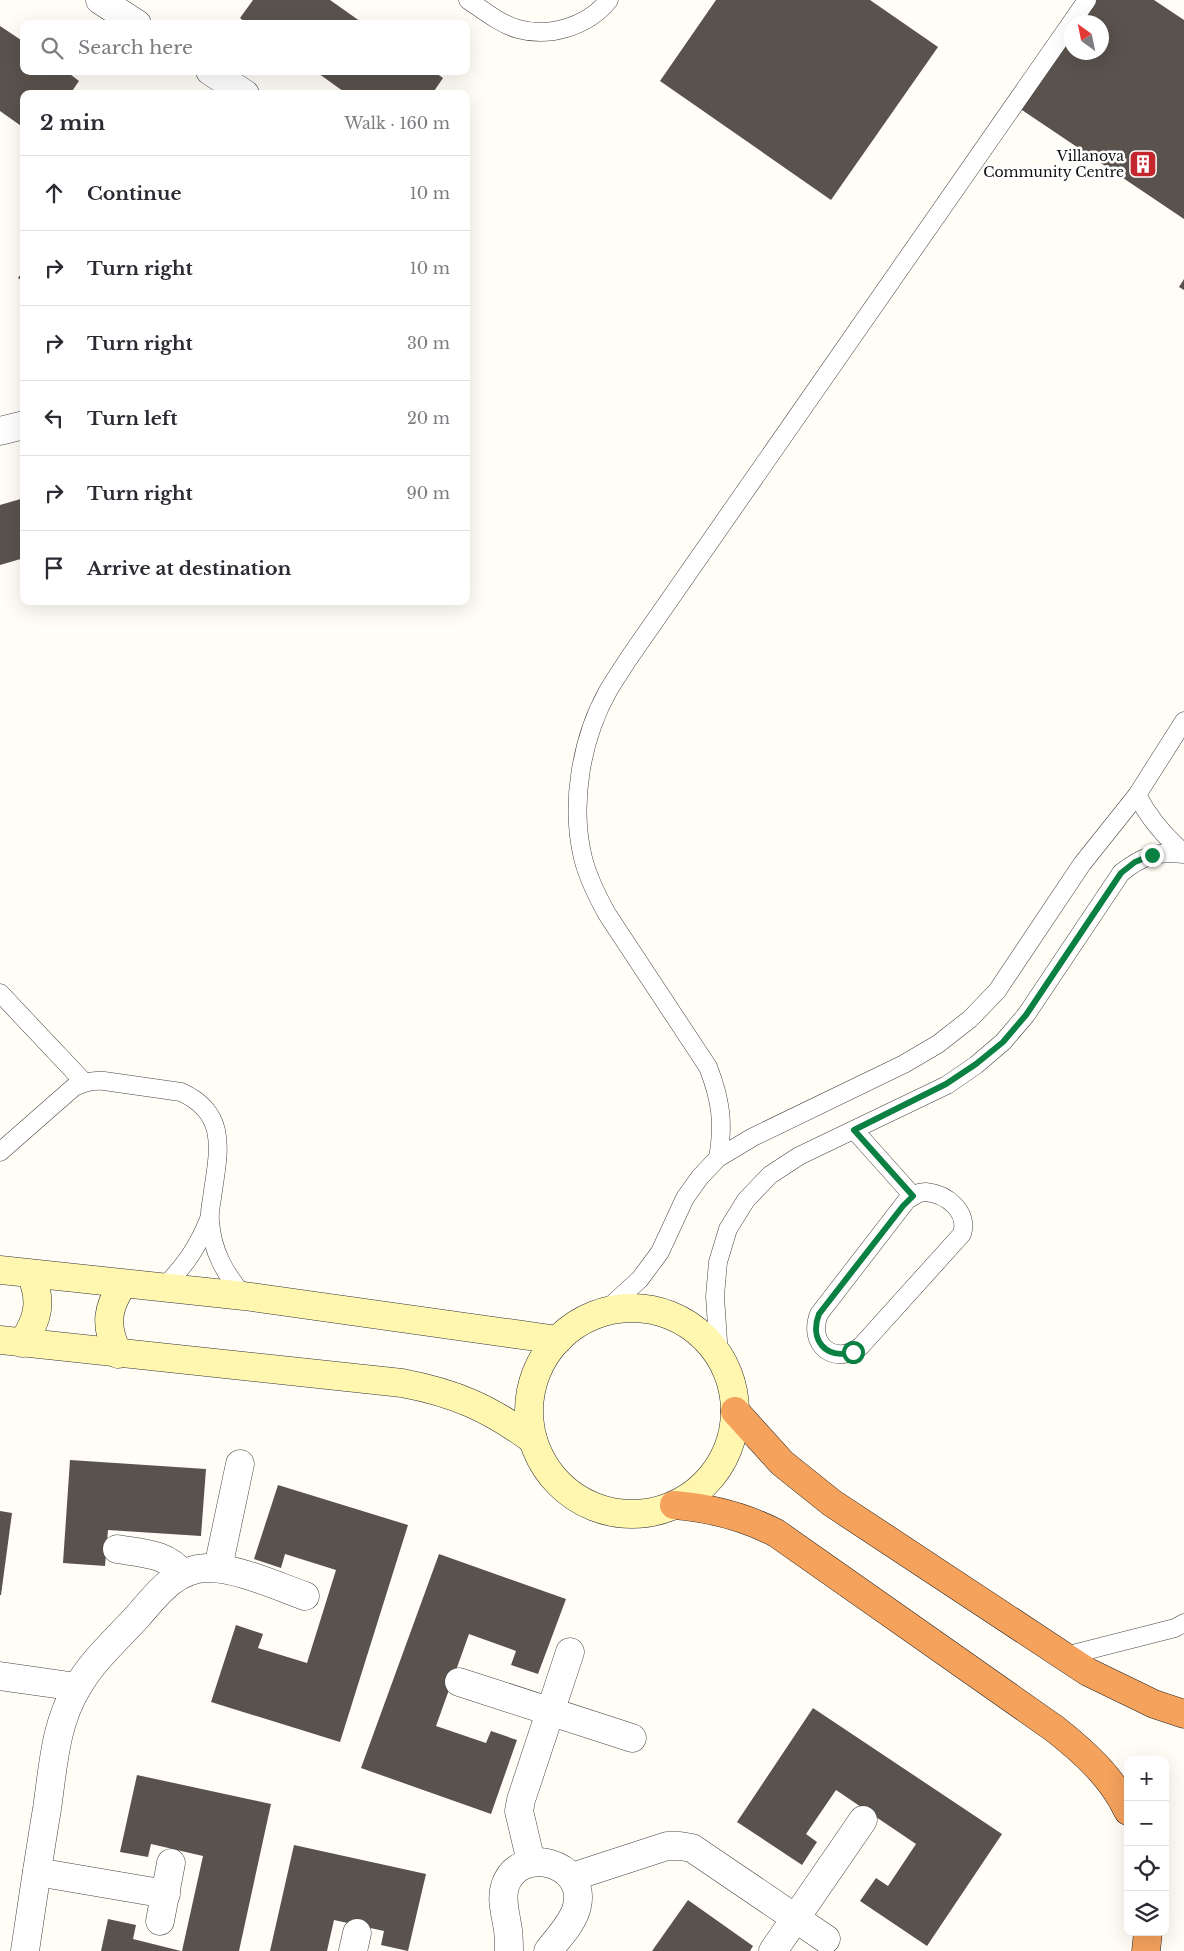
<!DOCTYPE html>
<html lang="en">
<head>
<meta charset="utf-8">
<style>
	:root { --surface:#fff; --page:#f7f7f7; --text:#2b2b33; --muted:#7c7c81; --line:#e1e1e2 }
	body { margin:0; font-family:"Libre Baskerville",serif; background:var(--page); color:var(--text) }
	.controls { position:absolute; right:15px; bottom:15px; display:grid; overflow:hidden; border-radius:10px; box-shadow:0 5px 20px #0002 }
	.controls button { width:45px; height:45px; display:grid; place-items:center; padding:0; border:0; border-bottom:1px solid var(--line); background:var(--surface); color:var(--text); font:25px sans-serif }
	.compass { position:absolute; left:1064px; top:15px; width:45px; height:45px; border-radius:50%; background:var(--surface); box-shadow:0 5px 20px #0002; rotate:327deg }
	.stop { position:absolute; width:15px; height:15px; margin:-11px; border:4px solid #0b8043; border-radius:50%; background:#fff }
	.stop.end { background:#0b8043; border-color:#fff; box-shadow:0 1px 5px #0008 }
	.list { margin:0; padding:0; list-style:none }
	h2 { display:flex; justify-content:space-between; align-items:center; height:65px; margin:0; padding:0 20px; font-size:21px }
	h2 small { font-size:16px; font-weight:400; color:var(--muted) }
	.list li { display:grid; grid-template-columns:32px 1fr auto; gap:15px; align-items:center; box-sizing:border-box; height:75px; padding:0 20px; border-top:1px solid var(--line) }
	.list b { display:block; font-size:19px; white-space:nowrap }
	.list em { font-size:16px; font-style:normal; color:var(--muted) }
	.icon { flex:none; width:28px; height:28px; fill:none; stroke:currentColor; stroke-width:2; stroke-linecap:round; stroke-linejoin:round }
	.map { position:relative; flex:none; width:1184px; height:1951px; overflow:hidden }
	.search { position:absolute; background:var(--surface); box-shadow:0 5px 20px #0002; left:20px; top:20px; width:450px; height:55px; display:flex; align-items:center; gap:12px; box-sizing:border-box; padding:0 18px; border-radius:10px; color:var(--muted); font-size:19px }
	.panel { position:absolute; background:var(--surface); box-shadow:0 5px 20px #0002; left:20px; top:90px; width:450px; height:515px; border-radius:10px }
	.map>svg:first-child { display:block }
</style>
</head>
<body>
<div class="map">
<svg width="1184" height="1951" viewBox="0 0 1184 1951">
	<rect width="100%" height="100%" fill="#fffdf5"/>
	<g fill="#5a524d">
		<polygon points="253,0 330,0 364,24 247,24 240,18"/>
		<polygon points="716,0 870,0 938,47 831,200 660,81"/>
		<polygon points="1092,0 1154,0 1184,20 1184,219 1019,108 1072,31 1072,52 1102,52 1102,22 1077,22"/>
		<polygon points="0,26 24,42 24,71 66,71 79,81 70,94 24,94 24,128 0,111"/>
		<polygon points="315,71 433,71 443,78 432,94 347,94"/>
		<polygon points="24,270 24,282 18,278"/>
		<polygon points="1184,279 1184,290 1179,287"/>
		<polygon points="24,498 24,558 0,565 0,505"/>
		<polygon points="70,1460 206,1469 201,1536 108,1530 105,1566 63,1563"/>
		<polygon points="278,1485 408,1525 340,1742 211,1702 236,1625 263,1634 258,1648 307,1663 336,1570 285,1554 281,1568 254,1559"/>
		<polygon points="0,1511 12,1513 1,1595 0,1595"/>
		<polygon points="439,1554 566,1599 538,1674 511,1665 516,1651 469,1634 436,1726 486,1743 491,1731 517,1740 491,1814 361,1768"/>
		<polygon points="813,1708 1002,1834 927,1946 860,1901 876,1878 888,1886 916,1844 836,1790 806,1834 817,1842 802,1865 737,1822"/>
		<polygon points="137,1775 271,1804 239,1951 182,1951 203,1856 151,1844 148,1857 120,1852"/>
		<polygon points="294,1845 426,1874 408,1951 381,1945 384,1931 334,1920 327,1951 270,1951"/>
		<polygon points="688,1900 753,1946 750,1951 652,1951"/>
		<polygon points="108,1919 136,1925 133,1939 181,1951 101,1951"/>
	</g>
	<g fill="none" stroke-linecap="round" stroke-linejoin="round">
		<defs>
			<g id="lane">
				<path d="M468 0C483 10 500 24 518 29 550 38 588 26 609 0"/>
				<path d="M1137 795C1149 818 1164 836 1184 853"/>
				<polyline points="0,993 84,1082"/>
				<polyline points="854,1130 913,1196"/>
				<path d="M0 1152 74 1087C85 1082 93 1080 104 1081L181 1092C230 1114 218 1154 212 1198 211 1205 209 1213 210 1221 212 1251 225 1274 244 1296"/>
				<path d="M718 1158C724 1124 721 1100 708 1067L607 914C597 896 588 878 583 858 570 804 581 739 608 691 615 679 622 669 629 658L1087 0"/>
				<path d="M926 1192C947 1194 969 1212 962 1234L861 1346C835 1367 807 1345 819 1314L907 1200 919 1193Z"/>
				<path d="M163 1288C184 1267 198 1247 209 1219"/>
				<polyline points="604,1312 640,1279 660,1252 685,1198 700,1177 718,1158 753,1137 904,1064 938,1044 970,1019 997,991 1082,864 1137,795 1184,721"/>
				<path d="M719 1356 715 1296 718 1262 728 1229 746 1200 770 1175 799 1156 947 1085 976 1065 1003 1042 1026 1015 1121 873C1142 856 1157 851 1184 854"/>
				<polyline points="1065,1656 1175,1628 1184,1623"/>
			</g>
			<g id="street">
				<polyline points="100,0 137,24"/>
				<polyline points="210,71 245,94"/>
				<polyline points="0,431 24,425"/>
				<path d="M117 1549C140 1553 168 1553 182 1574"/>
				<polyline points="218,1568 240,1464"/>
				<polyline points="0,1676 77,1687"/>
				<polyline points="459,1682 632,1738"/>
				<polyline points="531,1862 519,1811 521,1800 570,1652"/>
				<polyline points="37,1872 166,1894"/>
				<polyline points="572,1877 667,1846 680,1846 692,1848 826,1939"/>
				<polyline points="160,1921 171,1863"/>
				<path d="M25 1951C32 1904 39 1856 47 1809 53 1768 55 1724 77 1688 92 1661 117 1639 138 1616 157 1594 175 1569 207 1568 235 1567 277 1586 305 1596"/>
				<polyline points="353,1951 357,1933"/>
				<path d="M509 1951C509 1942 509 1933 507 1924 505 1911 501 1899 505 1886 519 1844 587 1862 577 1906 574 1922 558 1938 548 1951"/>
				<polyline points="773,1951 863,1820"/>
			</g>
			<g id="secondary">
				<polyline points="0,1270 244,1296 558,1340"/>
				<circle cx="632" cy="1411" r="103"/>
				<path d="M0 1340 402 1383C455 1393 489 1408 533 1440"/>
				<path d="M22 1343C39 1319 42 1301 31 1274"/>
				<path d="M118 1354C105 1326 106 1309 123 1284"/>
			</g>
			<g id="highway">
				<polyline points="735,1411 782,1463 832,1503 1088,1672 1154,1704 1184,1714"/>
				<path d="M674 1505C711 1508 743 1516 776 1533L1055 1729C1084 1752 1112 1777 1128 1811"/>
				<polyline points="1146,1951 1148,1932"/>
			</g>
		</defs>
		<use href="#lane" stroke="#444" stroke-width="19"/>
		<use href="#street" stroke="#444" stroke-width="29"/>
		<use href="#secondary" stroke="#333" stroke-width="29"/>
		<use href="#highway" stroke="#222" stroke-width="29"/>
		<use href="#lane" stroke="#fff" stroke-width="18"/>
		<use href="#street" stroke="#fff" stroke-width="28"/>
		<use href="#secondary" stroke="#fff6b0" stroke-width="28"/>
		<use href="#highway" stroke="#f5a25d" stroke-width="28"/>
	</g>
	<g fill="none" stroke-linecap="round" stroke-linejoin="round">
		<path stroke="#0b8043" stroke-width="6" d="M853 1352C826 1360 809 1340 819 1314L903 1206 913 1196 854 1130 946 1084 976 1064 1003 1042 1026 1015 1121 873 1135 862 1152 855"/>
	</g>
	<defs>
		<symbol id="building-square" viewBox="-11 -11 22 22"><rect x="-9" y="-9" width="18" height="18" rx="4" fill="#c4262e" stroke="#fff"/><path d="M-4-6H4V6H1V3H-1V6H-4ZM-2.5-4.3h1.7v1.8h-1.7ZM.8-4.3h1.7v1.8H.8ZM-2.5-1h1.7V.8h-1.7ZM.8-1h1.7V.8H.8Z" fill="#fff"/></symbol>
	</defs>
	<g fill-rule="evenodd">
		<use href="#building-square" x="1127" y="148" width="32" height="32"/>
	</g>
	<g text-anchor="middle" stroke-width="5" stroke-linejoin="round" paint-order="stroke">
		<g font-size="14" fill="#111" stroke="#fff" text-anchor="end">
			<text x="1124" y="161">Villanova<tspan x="1124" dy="16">Community Centre</tspan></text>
		</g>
	</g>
</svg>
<div class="controls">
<button>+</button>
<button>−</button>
<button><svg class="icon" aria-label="locate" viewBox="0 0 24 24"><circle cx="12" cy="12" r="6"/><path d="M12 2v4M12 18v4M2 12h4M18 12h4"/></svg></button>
<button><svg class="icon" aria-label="layers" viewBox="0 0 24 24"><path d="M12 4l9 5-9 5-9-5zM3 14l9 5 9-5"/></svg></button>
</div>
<svg class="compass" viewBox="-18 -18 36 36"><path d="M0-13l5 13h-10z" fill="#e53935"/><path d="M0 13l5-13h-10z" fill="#7c7c81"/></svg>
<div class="stop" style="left:853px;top:1352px"></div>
<div class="stop end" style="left:1152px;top:855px"></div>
<div class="search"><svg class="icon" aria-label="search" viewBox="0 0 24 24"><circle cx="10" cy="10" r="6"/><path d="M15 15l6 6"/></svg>Search here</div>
<section class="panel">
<h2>2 min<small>Walk · 160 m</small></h2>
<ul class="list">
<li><svg class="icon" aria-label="ahead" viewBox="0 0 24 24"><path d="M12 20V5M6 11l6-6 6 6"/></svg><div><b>Continue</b></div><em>10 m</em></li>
<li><svg class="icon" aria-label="right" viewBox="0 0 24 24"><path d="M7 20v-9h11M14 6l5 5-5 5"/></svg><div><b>Turn right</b></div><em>10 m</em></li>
<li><svg class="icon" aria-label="right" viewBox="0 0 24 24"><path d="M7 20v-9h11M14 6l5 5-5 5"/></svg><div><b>Turn right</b></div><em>30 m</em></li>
<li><svg class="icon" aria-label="left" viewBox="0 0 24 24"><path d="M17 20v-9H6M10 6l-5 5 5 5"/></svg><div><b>Turn left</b></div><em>20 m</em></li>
<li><svg class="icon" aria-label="right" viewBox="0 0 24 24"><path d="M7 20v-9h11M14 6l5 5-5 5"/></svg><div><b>Turn right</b></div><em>90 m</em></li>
<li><svg class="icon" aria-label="arrive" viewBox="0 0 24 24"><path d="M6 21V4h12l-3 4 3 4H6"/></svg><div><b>Arrive at destination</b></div></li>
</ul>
</section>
</div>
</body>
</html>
